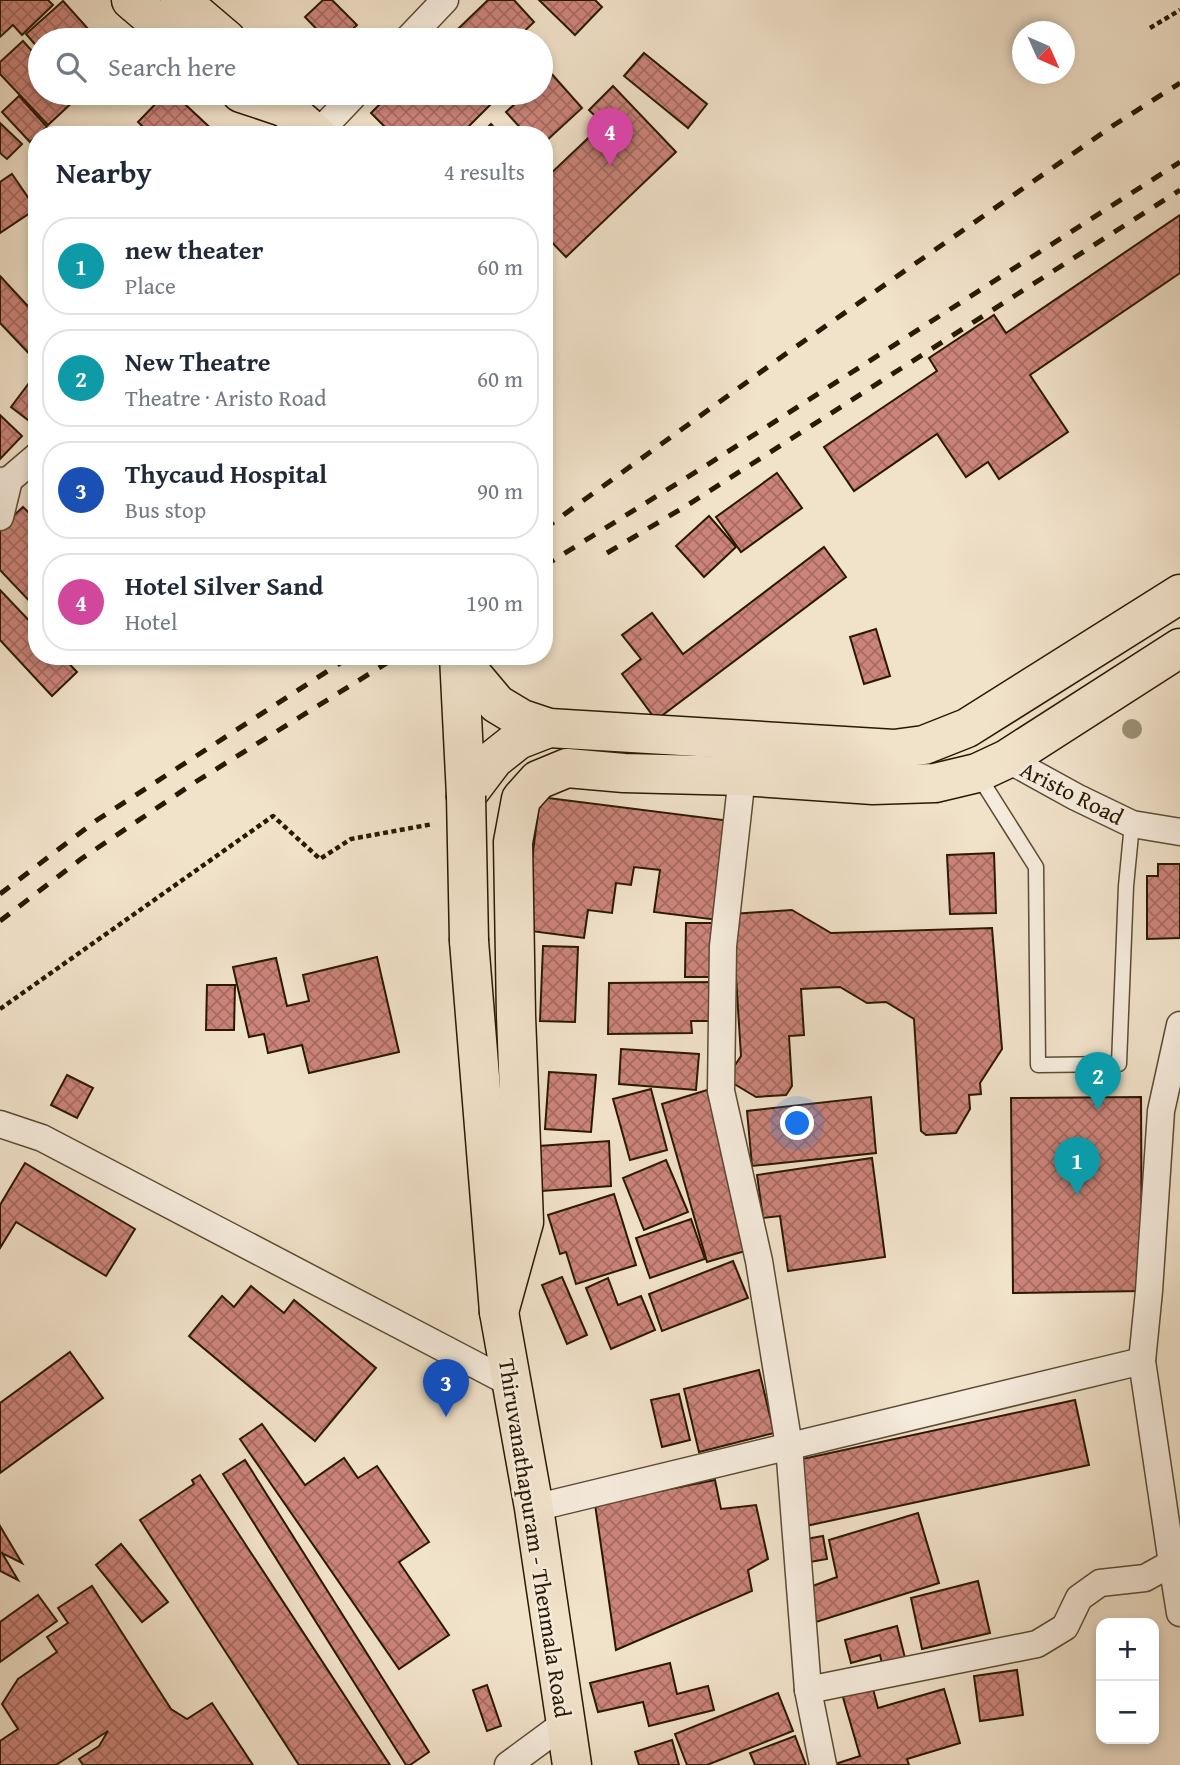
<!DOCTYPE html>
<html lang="en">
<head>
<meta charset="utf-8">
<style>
	:root { --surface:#fff; --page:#f2f2f3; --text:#1f2937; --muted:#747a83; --line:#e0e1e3; --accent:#111827 }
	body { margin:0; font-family:"Gentium Book Plus",serif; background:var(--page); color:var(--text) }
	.controls { position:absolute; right:21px; bottom:21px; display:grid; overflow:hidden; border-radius:14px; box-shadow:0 4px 10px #0003 }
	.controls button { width:63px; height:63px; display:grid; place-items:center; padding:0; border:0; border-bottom:2px solid var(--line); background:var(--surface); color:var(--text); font:35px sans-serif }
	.compass { position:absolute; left:1012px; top:21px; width:63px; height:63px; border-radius:50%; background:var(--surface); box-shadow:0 4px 10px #0003; rotate:135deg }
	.you { position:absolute; left:798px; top:1124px; width:24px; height:24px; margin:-18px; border:5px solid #fff; border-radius:50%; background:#1a73e8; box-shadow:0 0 0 10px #1a73e833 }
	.badge { display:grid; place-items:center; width:46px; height:46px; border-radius:50%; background:var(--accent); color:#fff; font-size:23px; font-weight:700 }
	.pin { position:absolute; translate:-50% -58px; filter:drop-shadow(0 2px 4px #0008) }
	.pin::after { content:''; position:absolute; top:37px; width:24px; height:21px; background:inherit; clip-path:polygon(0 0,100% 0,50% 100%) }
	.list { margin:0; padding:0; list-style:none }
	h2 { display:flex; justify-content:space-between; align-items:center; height:91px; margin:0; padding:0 28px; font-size:30px }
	h2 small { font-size:23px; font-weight:400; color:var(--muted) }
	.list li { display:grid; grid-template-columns:46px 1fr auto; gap:21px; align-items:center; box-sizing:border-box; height:98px; margin:0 14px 14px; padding:0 14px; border:2px solid var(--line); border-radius:28px }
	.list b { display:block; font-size:26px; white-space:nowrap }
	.list p { margin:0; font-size:23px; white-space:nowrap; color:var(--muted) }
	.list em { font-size:23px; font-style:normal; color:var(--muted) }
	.icon { flex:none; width:38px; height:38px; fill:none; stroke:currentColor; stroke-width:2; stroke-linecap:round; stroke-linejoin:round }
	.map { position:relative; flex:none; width:1180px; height:1765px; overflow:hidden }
	.search { position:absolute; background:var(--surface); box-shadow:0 4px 10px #0003; left:28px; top:28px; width:525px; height:77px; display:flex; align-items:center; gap:18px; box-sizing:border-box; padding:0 24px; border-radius:38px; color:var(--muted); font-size:26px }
	.panel { position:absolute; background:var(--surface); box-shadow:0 4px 10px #0003; left:28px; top:126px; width:525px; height:539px; border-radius:28px }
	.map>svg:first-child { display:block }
</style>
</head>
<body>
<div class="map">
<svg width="1180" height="1765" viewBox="0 0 1180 1765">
	<defs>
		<pattern id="building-cross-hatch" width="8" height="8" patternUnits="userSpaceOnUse" patternTransform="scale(1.75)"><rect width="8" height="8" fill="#cc847a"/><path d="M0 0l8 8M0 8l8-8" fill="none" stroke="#a66b62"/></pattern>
	</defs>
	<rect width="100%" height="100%" fill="#f1e2ca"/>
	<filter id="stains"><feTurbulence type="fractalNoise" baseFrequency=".00286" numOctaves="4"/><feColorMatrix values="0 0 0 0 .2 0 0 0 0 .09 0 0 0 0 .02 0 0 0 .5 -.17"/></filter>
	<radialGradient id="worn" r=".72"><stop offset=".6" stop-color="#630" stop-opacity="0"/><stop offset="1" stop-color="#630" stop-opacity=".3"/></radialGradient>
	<g fill="url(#building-cross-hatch)" stroke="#2a1902" stroke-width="2">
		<polygon points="0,0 48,0 53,5 22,35 13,25 0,37"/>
		<polygon points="323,0 332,0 357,25 341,40 327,40 305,17"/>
		<polygon points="488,0 514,0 534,22 515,40 471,40 459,28"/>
		<polygon points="539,0 595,0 602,7 575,35"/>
		<polygon points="63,1 89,30 78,40 40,40 40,50 26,34"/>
		<polygon points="23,41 40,60 40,93 70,93 76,99 48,125 0,74 0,62"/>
		<polygon points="644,53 707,104 688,128 624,76"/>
		<polygon points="550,72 582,108 544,143 544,135 527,135 506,112 527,93 541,93 541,80"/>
		<polygon points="613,86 676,152 566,257 544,234 544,180 603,124 589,110"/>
		<polygon points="166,93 173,93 218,135 151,135 138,122"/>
		<polygon points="391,93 479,93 491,104 460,135 393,135 371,113"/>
		<polygon points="19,96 47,127 30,142 2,112"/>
		<polygon points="0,123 22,144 7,159 0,153"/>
		<polygon points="491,124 501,135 480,135"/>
		<polygon points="12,174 36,209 0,233 0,182"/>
		<polygon points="1180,215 1180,273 1030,375 1068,432 999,479 988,462 966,477 937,434 854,491 824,447 937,371 929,358 994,315 1006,333"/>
		<polygon points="0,276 37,316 37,362 0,323"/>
		<polygon points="32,379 37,382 37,427 11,407"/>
		<polygon points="0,415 22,436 0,459"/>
		<polygon points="777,473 802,508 741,552 716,517"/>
		<polygon points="23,507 37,521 37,609 0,570 0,528"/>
		<polygon points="709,516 736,547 704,577 676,546"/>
		<polygon points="824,547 846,577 656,720 622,674 641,659 622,635 652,613 683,654"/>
		<polygon points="0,590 37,629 37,656 62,656 77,672 52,696 0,640"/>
		<polygon points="876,629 890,676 864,684 850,637"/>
		<polygon points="540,797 731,821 718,920 654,912 660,870 634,867 631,885 616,883 612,913 588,910 584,938 523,930"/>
		<polygon points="994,853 996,913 950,914 947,855"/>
		<polygon points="1158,864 1180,864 1180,938 1147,939 1147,876 1158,876"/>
		<polygon points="792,910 831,933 992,928 1002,1049 980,1083 981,1094 969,1095 970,1109 956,1133 926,1135 921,1131 914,1019 886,1002 867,1003 840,987 801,989 804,1035 789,1036 792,1086 786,1095 756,1097 726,1079 741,1056 732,914"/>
		<polygon points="686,923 717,923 716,977 685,977"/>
		<polygon points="543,946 578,947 575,1022 540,1021"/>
		<polygon points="377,957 399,1052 309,1073 302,1045 268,1053 264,1034 249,1037 233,967 276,958 287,1006 309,1001 303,975"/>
		<polygon points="717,982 717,1021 691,1021 692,1033 608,1034 609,983"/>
		<polygon points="207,985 235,985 234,1030 206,1030"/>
		<polygon points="621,1049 699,1054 696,1090 619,1084"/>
		<polygon points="549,1072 596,1075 591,1132 545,1129"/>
		<polygon points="67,1075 93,1088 77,1118 51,1105"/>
		<polygon points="651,1089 667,1150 630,1160 613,1099"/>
		<polygon points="707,1090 752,1249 707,1262 662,1104"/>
		<polygon points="871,1097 876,1153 752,1166 747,1111"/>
		<polygon points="1141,1097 1142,1291 1013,1293 1011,1098"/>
		<polygon points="609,1141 611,1186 542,1191 539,1146"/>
		<polygon points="872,1158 885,1257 788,1271 780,1216 763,1218 757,1175"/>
		<polygon points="666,1160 688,1212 644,1230 623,1178"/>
		<polygon points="25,1163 135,1229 106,1276 16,1222 0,1248 0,1205"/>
		<polygon points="614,1194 636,1265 576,1284 566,1252 560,1254 548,1215"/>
		<polygon points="691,1219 705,1259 650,1278 636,1238"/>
		<polygon points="733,1261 748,1298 662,1331 649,1294"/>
		<polygon points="562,1277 587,1335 567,1344 542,1285"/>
		<polygon points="608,1278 618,1305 641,1296 655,1330 611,1349 586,1288"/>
		<polygon points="251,1286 284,1313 294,1300 376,1368 315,1441 189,1336 222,1296 234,1307"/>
		<polygon points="70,1352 103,1398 0,1473 0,1403"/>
		<polygon points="759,1370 774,1433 699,1452 684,1389"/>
		<polygon points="679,1394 690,1440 662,1447 651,1400"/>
		<polygon points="1075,1400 1089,1465 806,1526 793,1461"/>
		<polygon points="262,1424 305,1485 344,1458 358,1478 377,1466 429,1542 399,1562 449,1635 399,1669 240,1439"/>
		<polygon points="245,1460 429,1752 410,1765 406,1765 223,1474"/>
		<polygon points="200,1475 390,1765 299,1765 140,1520 194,1484 192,1480"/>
		<polygon points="715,1480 721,1509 756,1505 768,1559 748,1570 752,1591 616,1650 595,1504"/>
		<polygon points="918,1513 939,1583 816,1622 810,1587 837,1577 829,1540"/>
		<polygon points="0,1526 22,1563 2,1553 18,1580 0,1571"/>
		<polygon points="823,1536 827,1559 804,1563 800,1540"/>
		<polygon points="121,1544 168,1602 142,1622 96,1565"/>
		<polygon points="978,1581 990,1633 922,1649 911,1598"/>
		<polygon points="92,1586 171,1709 187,1719 212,1703 253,1765 83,1765 79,1759 99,1746 108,1731 56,1765 0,1765 0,1741 18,1729 2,1704 18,1679 57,1652 47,1637 68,1623 58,1608"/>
		<polygon points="38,1595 57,1621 0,1662 0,1622"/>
		<polygon points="897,1626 907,1666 884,1672 880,1655 851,1663 845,1640"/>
		<polygon points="670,1663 677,1694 708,1686 714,1710 649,1726 643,1702 598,1712 590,1683"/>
		<polygon points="1017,1670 1023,1715 980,1721 974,1676"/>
		<polygon points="487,1685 501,1726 487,1731 473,1690"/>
		<polygon points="872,1685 878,1708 944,1689 960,1743 907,1759 909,1765 832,1765 860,1756 842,1694"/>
		<polygon points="778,1693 793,1731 707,1765 687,1765 675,1734"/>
		<polygon points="795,1736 806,1765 755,1765 750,1753"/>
		<polygon points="672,1740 679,1765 639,1765 635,1752"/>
	</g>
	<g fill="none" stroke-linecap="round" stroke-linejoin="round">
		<defs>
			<polyline id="lane" points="978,775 1036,867 1038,1065 1119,1064 1126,886 1132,824"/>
			<g id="street">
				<polyline points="407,40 445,0"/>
				<polyline points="317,134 356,93"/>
				<polyline points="9,480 37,456"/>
				<polyline points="0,481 9,480 0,517"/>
				<polyline points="1007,759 1076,797 1132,824 1180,832"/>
				<polyline points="742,776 723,946 721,1091 759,1261 789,1446 808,1690 823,1765"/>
				<polyline points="0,1124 42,1138 510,1383"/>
				<polyline points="534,1508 1142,1361"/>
				<polyline points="1172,1563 1180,1613"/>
				<polyline points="808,1690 1037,1644 1065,1627 1079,1598 1100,1583 1145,1578 1172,1563 1142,1361 1149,1291 1161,1111 1180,1025"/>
				<polyline points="508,1765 565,1723"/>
			</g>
			<g id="primary">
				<polyline points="131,0 178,40"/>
				<polyline points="180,0 227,40"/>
				<polyline points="241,93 286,108"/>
				<polyline points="277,93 286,108 317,135"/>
				<polyline points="459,656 466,796"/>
				<polyline points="460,660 497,704 522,719 549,728 894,749 924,745 967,728 1180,594"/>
				<polyline points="466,796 494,759 518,740 549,728"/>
				<polyline points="469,941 499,1312 534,1508 572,1765"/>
				<polyline points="499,1312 524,1222 516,1016 513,842 521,799 538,780 567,768 624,773 742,776 873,785 935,783 977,773 1007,759 1180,648"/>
			</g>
		</defs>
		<use href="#lane" stroke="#5c4b34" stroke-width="17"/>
		<use href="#street" stroke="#5c4b34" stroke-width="29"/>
		<use href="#primary" stroke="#2a1902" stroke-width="41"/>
		<g stroke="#2a1902" stroke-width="4.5" stroke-dasharray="5 3.5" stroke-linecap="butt">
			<polyline points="1150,28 1180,10"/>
			<polyline points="0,1009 273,816 320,859 351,839 433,824"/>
		</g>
		<use href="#lane" stroke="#f6ecdd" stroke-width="14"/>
		<use href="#street" stroke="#f6ecdd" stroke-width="26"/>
		<use href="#primary" stroke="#f1e2ca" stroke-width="38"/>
		<g stroke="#2a1902" stroke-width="5" stroke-dasharray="12 12" stroke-linecap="butt">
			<polyline points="544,529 787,353 1114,125 1180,83"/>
			<polyline points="607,553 686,506 1180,190"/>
			<polyline points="544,566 707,465 1180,162"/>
			<polyline points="0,894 97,820 351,656"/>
			<polyline points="0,921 81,859 197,781 398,656"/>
		</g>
		<defs>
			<polyline id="primary-bridge" points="466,796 469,941"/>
		</defs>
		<use href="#primary-bridge" stroke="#2a1902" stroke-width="41" stroke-linecap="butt"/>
		<use href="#primary-bridge" stroke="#f1e2ca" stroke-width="38"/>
	</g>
	<circle fill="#9b9075" cx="1132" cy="729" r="10"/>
	<g text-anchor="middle" stroke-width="5" stroke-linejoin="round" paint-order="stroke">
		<g font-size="23" fill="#2a1902" stroke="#f6ecdd">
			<text transform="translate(1072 793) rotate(27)" y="8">Aristo Road</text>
			<text transform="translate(535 1538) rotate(81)" y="8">Thiruvanathapuram - Thenmala Road</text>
		</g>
	</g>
	<rect width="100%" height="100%" filter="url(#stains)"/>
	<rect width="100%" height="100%" fill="url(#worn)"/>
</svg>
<div class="controls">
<button>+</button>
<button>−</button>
</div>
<svg class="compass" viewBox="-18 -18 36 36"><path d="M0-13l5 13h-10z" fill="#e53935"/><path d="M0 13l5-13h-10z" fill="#747a83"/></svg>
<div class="you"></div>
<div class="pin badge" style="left:1077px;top:1195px;background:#0f9aa8">1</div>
<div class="pin badge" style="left:1098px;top:1110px;background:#0f9aa8">2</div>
<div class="pin badge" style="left:446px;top:1417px;background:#1a4fb4">3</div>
<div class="pin badge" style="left:610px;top:166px;background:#d1479c">4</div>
<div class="search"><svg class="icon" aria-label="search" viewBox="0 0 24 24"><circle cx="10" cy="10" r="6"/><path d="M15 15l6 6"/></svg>Search here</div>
<section class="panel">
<h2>Nearby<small>4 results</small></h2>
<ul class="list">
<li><span class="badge" style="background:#0f9aa8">1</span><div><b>new theater</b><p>Place</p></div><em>60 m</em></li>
<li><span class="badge" style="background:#0f9aa8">2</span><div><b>New Theatre</b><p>Theatre · Aristo Road</p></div><em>60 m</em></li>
<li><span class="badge" style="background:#1a4fb4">3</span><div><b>Thycaud Hospital</b><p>Bus stop</p></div><em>90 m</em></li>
<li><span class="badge" style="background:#d1479c">4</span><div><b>Hotel Silver Sand</b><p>Hotel</p></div><em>190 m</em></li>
</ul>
</section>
</div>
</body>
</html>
